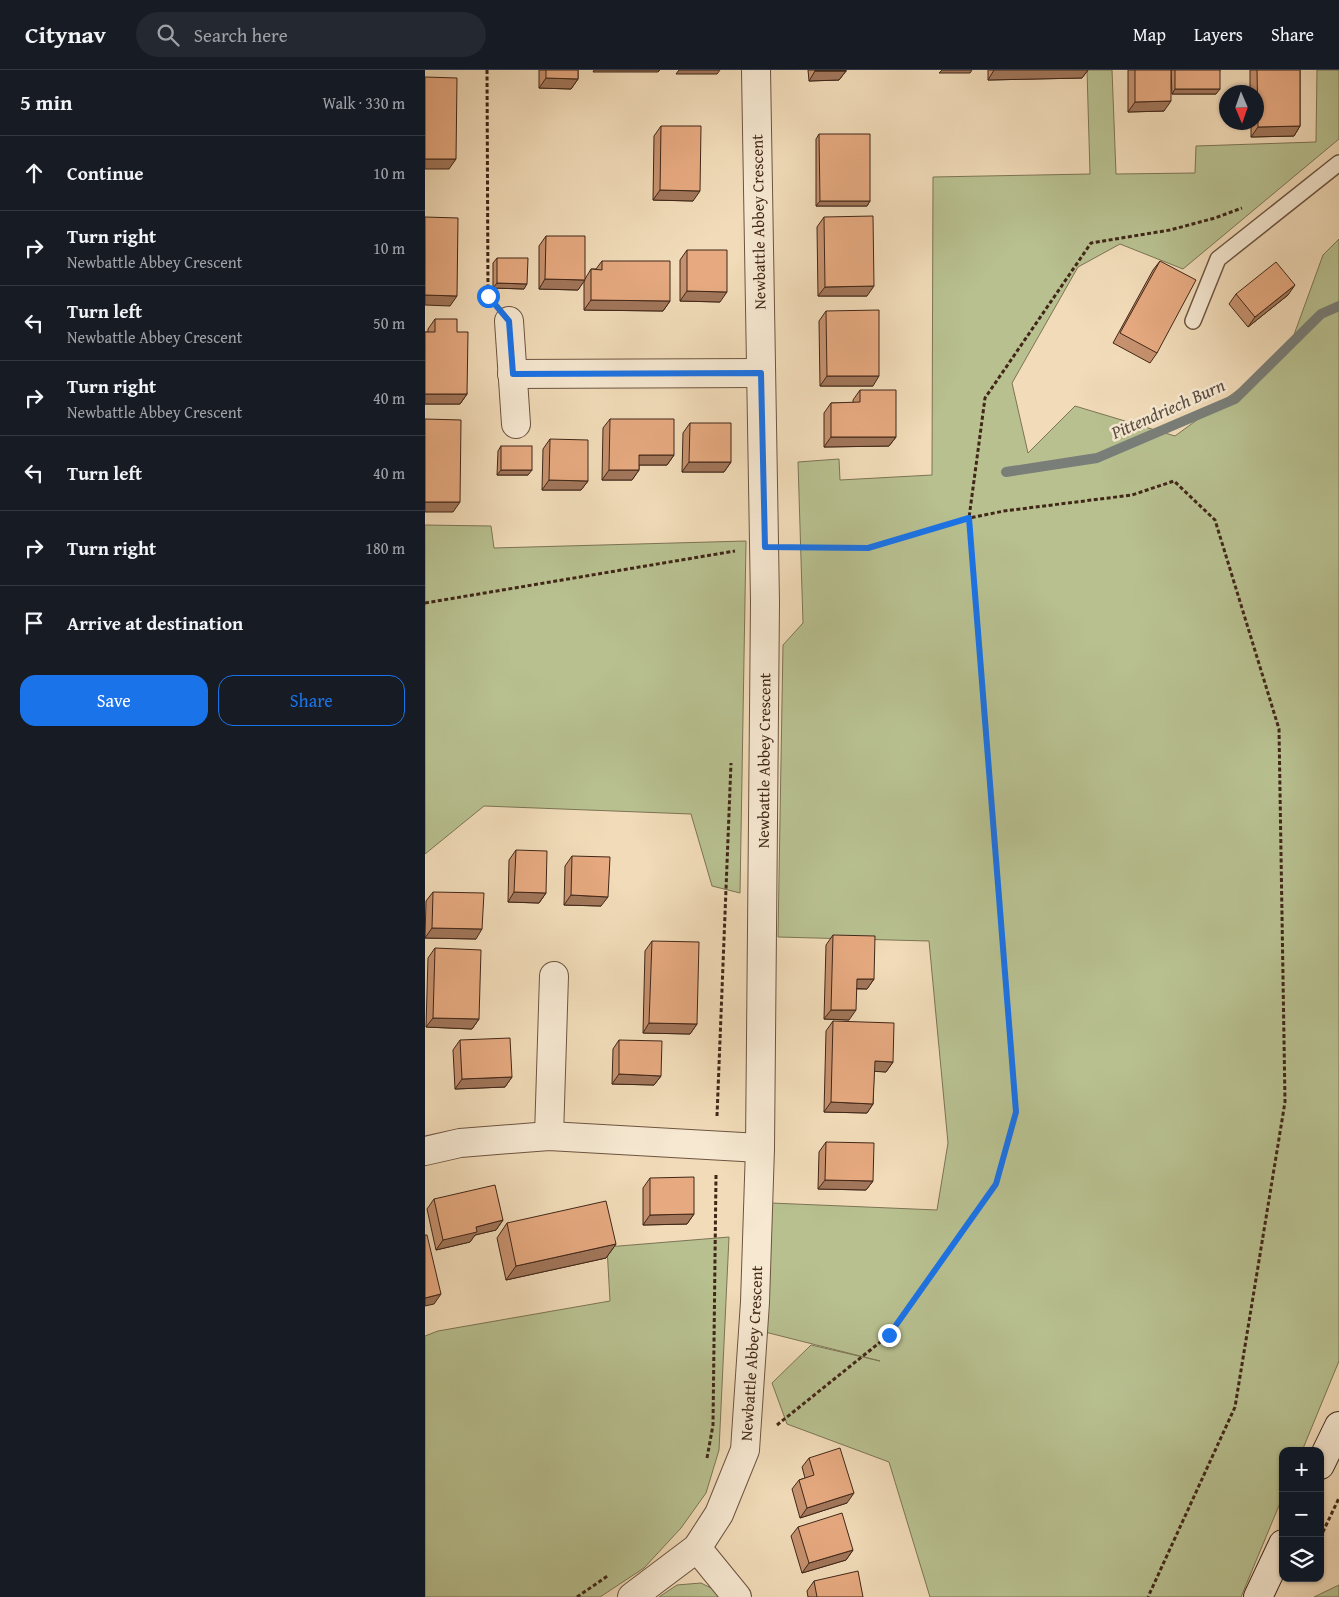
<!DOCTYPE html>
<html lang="en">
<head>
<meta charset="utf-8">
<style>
	:root { --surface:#171b24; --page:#242831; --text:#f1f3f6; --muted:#9ea1a6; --line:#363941; --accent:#1a73e8 }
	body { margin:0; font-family:"Gentium Book Plus",serif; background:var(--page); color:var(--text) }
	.controls { position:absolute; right:15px; bottom:15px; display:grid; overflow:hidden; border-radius:10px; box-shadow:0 1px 4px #0004 }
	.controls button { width:45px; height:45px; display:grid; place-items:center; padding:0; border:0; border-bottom:1px solid var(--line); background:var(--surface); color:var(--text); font:25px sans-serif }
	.compass { position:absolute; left:794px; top:15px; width:45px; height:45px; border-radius:50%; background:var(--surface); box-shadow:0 1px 4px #0004; rotate:178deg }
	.stop { position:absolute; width:15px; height:15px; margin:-11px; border:4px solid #1a73e8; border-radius:50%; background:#fff }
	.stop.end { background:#1a73e8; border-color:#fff; box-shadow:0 1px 5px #0008 }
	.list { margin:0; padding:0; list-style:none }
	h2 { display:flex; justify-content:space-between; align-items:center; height:65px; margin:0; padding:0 20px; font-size:21px }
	h2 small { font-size:16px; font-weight:400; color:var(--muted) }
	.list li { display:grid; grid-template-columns:32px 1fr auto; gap:15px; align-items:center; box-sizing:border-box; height:75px; padding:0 20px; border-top:1px solid var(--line) }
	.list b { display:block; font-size:19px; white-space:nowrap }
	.list p { margin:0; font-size:16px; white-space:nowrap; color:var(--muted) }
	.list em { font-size:16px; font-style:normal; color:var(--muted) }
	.actions { display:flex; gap:10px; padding:15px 20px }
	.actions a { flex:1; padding:11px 0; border:1px solid var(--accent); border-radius:15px; text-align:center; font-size:18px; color:var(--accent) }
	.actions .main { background:var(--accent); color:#fff }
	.icon { flex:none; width:28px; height:28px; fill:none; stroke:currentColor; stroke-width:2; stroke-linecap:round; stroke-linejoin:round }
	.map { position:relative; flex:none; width:914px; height:1527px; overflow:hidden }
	header { display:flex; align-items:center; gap:30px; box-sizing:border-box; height:70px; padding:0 25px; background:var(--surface); border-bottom:1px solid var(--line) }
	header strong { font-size:24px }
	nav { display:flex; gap:28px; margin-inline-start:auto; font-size:18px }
	.search { width:350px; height:45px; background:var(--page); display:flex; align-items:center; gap:12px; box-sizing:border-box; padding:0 18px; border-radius:28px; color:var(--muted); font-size:19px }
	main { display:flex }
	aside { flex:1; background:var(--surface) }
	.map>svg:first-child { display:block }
</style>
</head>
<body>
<header>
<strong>Citynav</strong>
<div class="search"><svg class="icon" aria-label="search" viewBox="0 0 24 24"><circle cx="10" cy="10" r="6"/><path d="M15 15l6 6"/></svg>Search here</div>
<nav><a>Map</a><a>Layers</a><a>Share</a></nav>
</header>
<main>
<aside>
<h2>5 min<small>Walk · 330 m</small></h2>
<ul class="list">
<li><svg class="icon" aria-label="ahead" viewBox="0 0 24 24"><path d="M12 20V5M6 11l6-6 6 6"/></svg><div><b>Continue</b></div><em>10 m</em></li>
<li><svg class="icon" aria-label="right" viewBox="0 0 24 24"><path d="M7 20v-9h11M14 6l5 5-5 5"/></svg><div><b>Turn right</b><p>Newbattle Abbey Crescent</p></div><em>10 m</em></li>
<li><svg class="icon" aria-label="left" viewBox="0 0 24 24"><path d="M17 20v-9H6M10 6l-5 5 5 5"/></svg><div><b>Turn left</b><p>Newbattle Abbey Crescent</p></div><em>50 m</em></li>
<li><svg class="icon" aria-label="right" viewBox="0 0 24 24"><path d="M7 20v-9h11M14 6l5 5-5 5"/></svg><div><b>Turn right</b><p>Newbattle Abbey Crescent</p></div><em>40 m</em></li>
<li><svg class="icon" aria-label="left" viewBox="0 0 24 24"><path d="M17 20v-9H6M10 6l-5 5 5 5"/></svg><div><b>Turn left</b></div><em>40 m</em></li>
<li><svg class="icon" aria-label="right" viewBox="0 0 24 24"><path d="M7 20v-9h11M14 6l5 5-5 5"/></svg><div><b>Turn right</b></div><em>180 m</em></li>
<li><svg class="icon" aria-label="arrive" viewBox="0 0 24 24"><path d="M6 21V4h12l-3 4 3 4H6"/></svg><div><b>Arrive at destination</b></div></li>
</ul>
<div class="actions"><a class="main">Save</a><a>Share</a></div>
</aside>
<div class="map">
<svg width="914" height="1527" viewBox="0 0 914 1527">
	<rect width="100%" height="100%" fill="#f1dbb8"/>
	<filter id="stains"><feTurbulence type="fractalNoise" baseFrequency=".004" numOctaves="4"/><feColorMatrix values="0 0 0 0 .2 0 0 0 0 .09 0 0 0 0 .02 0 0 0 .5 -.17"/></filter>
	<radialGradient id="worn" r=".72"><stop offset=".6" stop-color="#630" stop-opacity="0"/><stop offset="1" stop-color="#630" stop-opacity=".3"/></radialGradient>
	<g fill="#b8c090" stroke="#7c7454">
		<polygon points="662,0 687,0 691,104 770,103 771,76 891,72 892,0 914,0 914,69 758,199 695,174 653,197 587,313 603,383 650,336 750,366 862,284 898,185 914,169 914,1291 877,1381 858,1381 858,1426 816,1527 505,1527 464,1392 362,1354 347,1313 386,1275 455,1291 340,1262 346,1133 512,1140 523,1073 504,871 353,867 358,575 378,553 373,392 414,389 415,410 507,405 508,107 665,104"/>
		<polygon points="0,455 66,456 69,478 321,471 315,823 287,816 266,744 59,736 0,784"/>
		<polygon points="304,1167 294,1380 281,1423 256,1458 219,1498 175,1527 0,1527 0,1266 13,1261 185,1231 182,1177"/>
		<polygon points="276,1513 300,1525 301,1527 234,1527 252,1515"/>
		<polygon points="914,1515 914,1527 889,1527"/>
	</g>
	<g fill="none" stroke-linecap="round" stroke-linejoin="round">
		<polyline stroke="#797e79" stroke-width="10" points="581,402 672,388 810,329 896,244 914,236"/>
		<defs>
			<polyline id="lane" points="768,251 793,189 914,93"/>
			<g id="street">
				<polyline points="84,251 91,354"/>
				<polyline points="87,304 336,303"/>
				<polyline points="124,1066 129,906"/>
				<polyline points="0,1081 35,1073 124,1066 335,1078"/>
				<polyline points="272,1478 312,1527"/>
				<path id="s1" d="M207 1527 272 1478 294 1444 320 1380 330 1232 335 1078 340 532 331 0"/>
			</g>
			<g id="secondary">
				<polyline points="895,1395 914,1356"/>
				<polyline points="833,1527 858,1474"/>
			</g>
		</defs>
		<use href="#lane" stroke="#6d5440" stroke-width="18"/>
		<use href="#street" stroke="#6d5440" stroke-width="30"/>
		<use href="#secondary" stroke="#412718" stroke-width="30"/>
		<g stroke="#412718" stroke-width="3" stroke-dasharray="4 2.5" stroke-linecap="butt">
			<polyline points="62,0 63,226 65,229"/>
			<polyline points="369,477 443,478 544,448 579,441 707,425 749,411 790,450 854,659 860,1032 810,1337 723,1527"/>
			<polyline points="0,533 310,481"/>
			<polyline points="292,1046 306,693"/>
			<polyline points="352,1355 464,1265 571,1114 591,1042 544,448 560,328 666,173 745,160 790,148 817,138"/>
			<polyline points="282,1388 288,1355 291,1105"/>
			<polyline points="895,1468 914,1428"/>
			<polyline points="152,1527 184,1505"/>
		</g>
		<use href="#lane" stroke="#f6e8d1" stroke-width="15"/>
		<use href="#street" stroke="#f6e8d1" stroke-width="28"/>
		<use href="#secondary" stroke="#f6e8d1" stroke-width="28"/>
	</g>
	<g fill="#c6916e" stroke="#412718">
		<polygon points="114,0 153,0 153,9 146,19 114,18"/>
		<polygon points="383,0 421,0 421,1 414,10 384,11"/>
		<polygon points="563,0 663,0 657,8 563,10"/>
		<polygon points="703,0 746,0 739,41 703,42"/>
		<polygon points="747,0 795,0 791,24 747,24 746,1"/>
		<polygon points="825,0 875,0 875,56 869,66 826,67 826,52 832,52 832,22 825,22"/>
		<polygon points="236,56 268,131 228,130 229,66"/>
		<polygon points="394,64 445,131 442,136 391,136 391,69"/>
		<polygon points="399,147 442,226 393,226 392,157"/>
		<polygon points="121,166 160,209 166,199 171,199 177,191 245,231 238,241 159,240 159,210 153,220 114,219 114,176"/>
		<polygon points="262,180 295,232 255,231 255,190"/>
		<polygon points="72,188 99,219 68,218 68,193"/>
		<polygon points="735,191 732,283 725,293 688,273 728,200"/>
		<polygon points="811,224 863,225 823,257 804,234"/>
		<polygon points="401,241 448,316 395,316 394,251"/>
		<polygon points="10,249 32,262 42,324 35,334 0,334 0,262 3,262 3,259"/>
		<polygon points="435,320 471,367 464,376 399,377 399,343 406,333 428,333 428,330"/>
		<polygon points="185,349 249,385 242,395 214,395 214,400 207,410 177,410 178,358"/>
		<polygon points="265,353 306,392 299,402 257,402 258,363"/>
		<polygon points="125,369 163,411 156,420 117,420 118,379"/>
		<polygon points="76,376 103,405 72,405 73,381"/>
		<polygon points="91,780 121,823 114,833 83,832 84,790"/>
		<polygon points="147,786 176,836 139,835 140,796"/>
		<polygon points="8,822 51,869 0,868 1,831"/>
		<polygon points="408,865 449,909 442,919 431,919 424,950 399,949 401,875"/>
		<polygon points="227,871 272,954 265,964 218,963 220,881"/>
		<polygon points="10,878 54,949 47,959 1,957 3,888"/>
		<polygon points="408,951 468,992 461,1002 449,1001 448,1034 442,1043 399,1042 401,961"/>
		<polygon points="35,970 87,1007 80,1017 30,1019 28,980"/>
		<polygon points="194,970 236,1006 229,1015 187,1014 188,979"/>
		<polygon points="401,1072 448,1111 441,1120 393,1119 394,1082"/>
		<polygon points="225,1108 269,1144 262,1154 218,1155 218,1118"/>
		<polygon points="9,1129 78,1150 71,1160 50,1165 45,1172 11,1180 2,1139"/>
		<polygon points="82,1153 191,1174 181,1188 81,1210 72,1168"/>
		<polygon points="384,1388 422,1433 375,1448 367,1419 374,1410 380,1408 377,1397"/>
		<polygon points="373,1457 428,1480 421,1490 377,1503 366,1466"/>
		<polygon points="389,1511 438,1527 383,1527 382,1521"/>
	</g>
	<g fill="#a1765a" stroke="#412718">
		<polygon points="169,0 235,0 233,2 168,2"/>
		<polygon points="254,0 295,0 292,4 251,4"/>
		<polygon points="517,0 547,0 545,3 514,3"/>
		<polygon points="569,0 663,0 657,8 563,10"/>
		<polygon points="390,1 421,1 414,10 384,11"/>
		<polygon points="121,8 153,9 146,19 114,18"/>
		<polygon points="750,19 795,19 791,24 747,24"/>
		<polygon points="746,31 739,41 703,42 710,32"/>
		<polygon points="875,56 869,66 826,67 833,57"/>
		<polygon points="0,89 31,89 24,99 0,99"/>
		<polygon points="235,120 275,121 268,131 228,130"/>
		<polygon points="395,131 445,131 442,136 391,136"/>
		<polygon points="120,209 160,210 153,220 114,219"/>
		<polygon points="72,213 102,214 99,219 68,218"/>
		<polygon points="870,215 863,225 823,257 830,247"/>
		<polygon points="449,216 442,226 393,226 400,217"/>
		<polygon points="262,221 302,222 295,232 255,231"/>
		<polygon points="0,225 32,226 25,236 0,235"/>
		<polygon points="166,230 245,231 238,241 159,240"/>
		<polygon points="402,306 454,306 448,316 395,316"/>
		<polygon points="0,324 42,324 35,334 0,334"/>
		<polygon points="406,367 471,367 464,376 399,377"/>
		<polygon points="214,385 249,385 242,395 207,395"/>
		<polygon points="264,392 306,392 299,402 257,402"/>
		<polygon points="76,400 107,400 103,405 72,405"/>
		<polygon points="184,400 214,400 207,410 177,410"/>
		<polygon points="124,410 163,411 156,420 117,420"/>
		<polygon points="0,432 35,432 28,442 0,442"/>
		<polygon points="89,822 121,823 114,833 83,832"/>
		<polygon points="146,825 183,827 176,836 139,835"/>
		<polygon points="7,858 57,859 51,869 0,868"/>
		<polygon points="432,909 449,909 442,919 425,918"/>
		<polygon points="406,940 431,940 424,950 399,949"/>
		<polygon points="8,948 54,949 47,959 1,957"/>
		<polygon points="224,953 272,954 265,964 218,963"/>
		<polygon points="450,991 468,992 461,1002 443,1001"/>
		<polygon points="194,1004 236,1006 229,1015 187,1014"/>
		<polygon points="87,1007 80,1017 30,1019 37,1009"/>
		<polygon points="406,1032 448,1034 442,1043 399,1042"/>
		<polygon points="400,1110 448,1111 441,1120 393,1119"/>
		<polygon points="269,1144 262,1154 218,1155 225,1145"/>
		<polygon points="78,1150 71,1160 50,1165 45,1172 11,1180 18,1170 51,1157"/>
		<polygon points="191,1174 181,1188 81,1210 91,1196"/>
		<polygon points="16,1224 9,1234 0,1236 0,1228"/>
		<polygon points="429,1423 422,1433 375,1448 382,1438"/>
		<polygon points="428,1480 421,1490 377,1503 384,1493"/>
	</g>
	<g fill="#e6a980" stroke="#412718">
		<polygon points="121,0 153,0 153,9 121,8"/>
		<rect x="390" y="0" width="31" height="1"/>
		<polygon points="710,0 746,0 746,31 710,32"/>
		<rect x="750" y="0" width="45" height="19"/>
		<polygon points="832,0 875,0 875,56 833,57"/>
		<polygon points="0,7 32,8 31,89 0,89"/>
		<polygon points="236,56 276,56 275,121 235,120"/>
		<polygon points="394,64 445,64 445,131 395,131"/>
		<polygon points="448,146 449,216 400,217 399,147"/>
		<polygon points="0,147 33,148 32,226 0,225"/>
		<polygon points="121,166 160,166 160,210 120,209"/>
		<polygon points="262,180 302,180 302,222 262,221"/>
		<polygon points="72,188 103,188 102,214 72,213"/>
		<polygon points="177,191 245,191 245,231 166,230 166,199 177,200"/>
		<polygon points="735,191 771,210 732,283 695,263"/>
		<polygon points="851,192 870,215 830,247 811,224"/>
		<polygon points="454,240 454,306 402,306 401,241"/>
		<polygon points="10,249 32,249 32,262 43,262 42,324 0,324 0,262 10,262"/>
		<polygon points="435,320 471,320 471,367 406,367 406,333 435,332"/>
		<polygon points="0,349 36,350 35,432 0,432"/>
		<polygon points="185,349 249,349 249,385 214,385 214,400 184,400"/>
		<polygon points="265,353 306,353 306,392 264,392"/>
		<polygon points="125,369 163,370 163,411 124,410"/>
		<rect x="76" y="376" width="31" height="24"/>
		<polygon points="91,780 122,781 121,823 89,822"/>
		<polygon points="147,786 185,787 183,827 146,825"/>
		<polygon points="8,822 59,823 57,859 7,858"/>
		<polygon points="408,865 450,866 449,909 432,909 431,940 406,940"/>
		<polygon points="227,871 274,872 272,954 224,953"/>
		<polygon points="10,878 56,880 54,949 8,948"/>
		<polygon points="408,951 469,953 468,992 450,991 448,1034 406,1032"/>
		<polygon points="85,968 87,1007 37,1009 35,970"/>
		<polygon points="194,970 237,971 236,1006 194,1004"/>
		<polygon points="401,1072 449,1073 448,1111 400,1110"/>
		<polygon points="269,1107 269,1144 225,1145 225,1108"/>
		<polygon points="70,1115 78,1150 51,1157 52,1162 18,1170 9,1129"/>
		<polygon points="181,1131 191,1174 91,1196 82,1153"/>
		<polygon points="0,1165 2,1165 16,1224 0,1228"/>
		<polygon points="415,1378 429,1423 382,1438 374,1410 389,1405 384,1388"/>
		<polygon points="417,1443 428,1480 384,1493 373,1457"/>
		<polygon points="433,1501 438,1527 392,1527 389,1511"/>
	</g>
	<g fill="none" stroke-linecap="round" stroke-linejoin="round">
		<polyline stroke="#1a73e8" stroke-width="6" points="63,226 84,251 88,304 336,303 340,477 443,478 544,448 591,1042 571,1114 464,1265"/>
	</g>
	<g text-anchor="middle" stroke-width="5" stroke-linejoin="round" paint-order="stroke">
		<g font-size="16" fill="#412718" stroke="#f6e8d1">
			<text transform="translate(333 152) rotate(-91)" y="6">Newbattle Abbey Crescent</text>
			<text dy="6" stroke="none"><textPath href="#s1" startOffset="881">Newbattle Abbey Crescent</textPath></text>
			<text dy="6" stroke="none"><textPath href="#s1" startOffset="288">Newbattle Abbey Crescent</textPath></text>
		</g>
		<g font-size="18" font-style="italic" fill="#584b40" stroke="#f6e8d1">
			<text transform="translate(743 339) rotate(-24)" y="6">Pittendriech Burn</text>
		</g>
	</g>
	<rect width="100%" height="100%" filter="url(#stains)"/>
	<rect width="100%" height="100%" fill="url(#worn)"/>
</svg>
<div class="controls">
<button>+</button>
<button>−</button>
<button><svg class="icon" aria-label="layers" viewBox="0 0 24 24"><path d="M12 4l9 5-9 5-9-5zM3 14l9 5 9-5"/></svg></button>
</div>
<svg class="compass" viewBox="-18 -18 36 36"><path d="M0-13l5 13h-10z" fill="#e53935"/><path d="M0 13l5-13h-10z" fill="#9ea1a6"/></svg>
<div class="stop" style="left:63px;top:226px"></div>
<div class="stop end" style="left:464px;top:1265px"></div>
</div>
</main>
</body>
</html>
